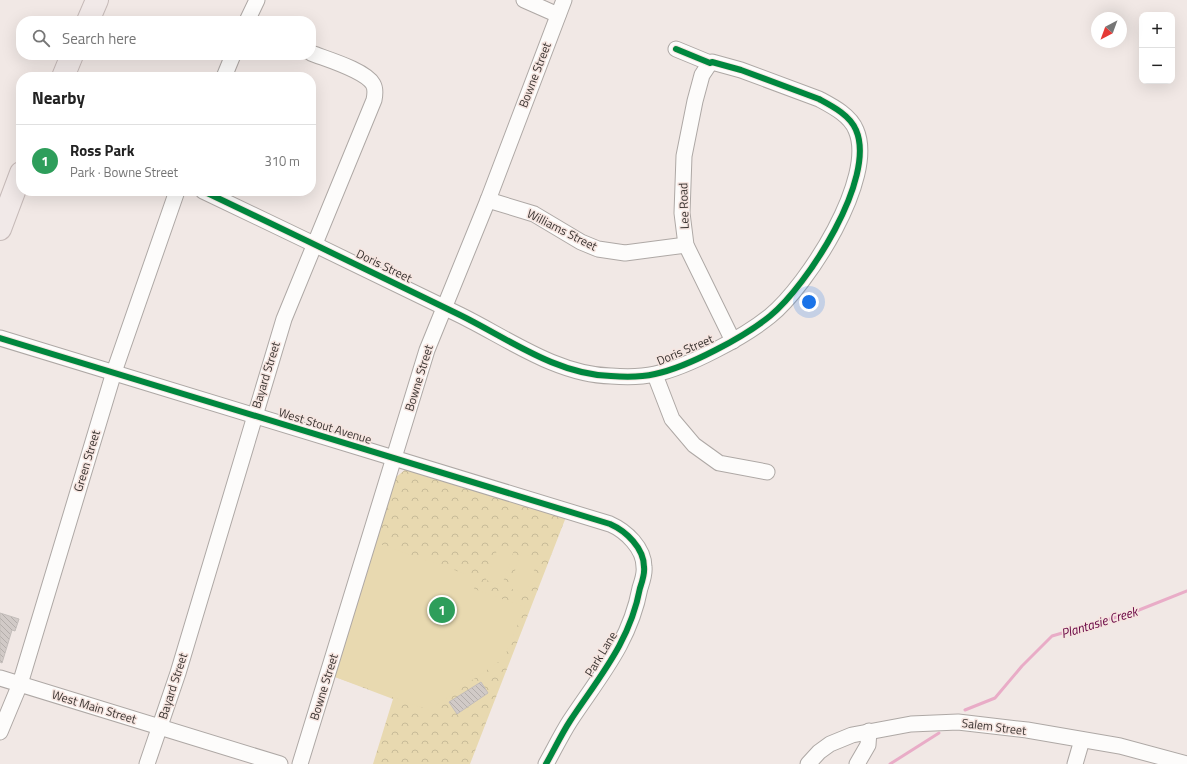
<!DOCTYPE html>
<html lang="en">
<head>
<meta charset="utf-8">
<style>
	:root { --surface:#fff; --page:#f6f6f6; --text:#222; --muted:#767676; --line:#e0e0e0; --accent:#7c3aed }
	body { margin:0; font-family:"Titillium Web",sans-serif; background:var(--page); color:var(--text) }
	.controls { position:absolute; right:12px; top:12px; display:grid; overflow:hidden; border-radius:8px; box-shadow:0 4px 16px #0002 }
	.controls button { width:36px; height:36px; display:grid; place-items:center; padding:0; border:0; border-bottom:1px solid var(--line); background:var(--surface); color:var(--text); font:20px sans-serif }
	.compass { position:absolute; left:1091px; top:12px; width:36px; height:36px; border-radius:50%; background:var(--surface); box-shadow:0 4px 16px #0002; rotate:221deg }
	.you { position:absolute; left:809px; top:302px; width:14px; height:14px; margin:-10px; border:3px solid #fff; border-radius:50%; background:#1a73e8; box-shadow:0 0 0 6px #1a73e833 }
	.badge { display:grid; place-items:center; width:26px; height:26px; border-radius:50%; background:var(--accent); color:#fff; font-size:13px; font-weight:700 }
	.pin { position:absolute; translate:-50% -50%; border:2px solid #fff; box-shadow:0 1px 4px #0006 }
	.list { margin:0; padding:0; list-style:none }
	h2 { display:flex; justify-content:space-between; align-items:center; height:52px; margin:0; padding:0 16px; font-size:17px }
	h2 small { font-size:13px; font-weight:400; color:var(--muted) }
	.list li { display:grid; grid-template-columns:26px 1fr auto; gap:12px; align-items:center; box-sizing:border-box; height:72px; padding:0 16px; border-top:1px solid var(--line) }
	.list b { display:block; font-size:15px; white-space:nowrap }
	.list p { margin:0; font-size:13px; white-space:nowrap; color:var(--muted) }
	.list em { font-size:13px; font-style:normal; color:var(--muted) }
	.icon { flex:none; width:22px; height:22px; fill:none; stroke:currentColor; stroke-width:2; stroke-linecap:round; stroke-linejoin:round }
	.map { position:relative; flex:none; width:1187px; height:764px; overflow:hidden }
	.search { position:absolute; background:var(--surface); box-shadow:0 4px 16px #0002; left:16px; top:16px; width:300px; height:44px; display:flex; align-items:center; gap:10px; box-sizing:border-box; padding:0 14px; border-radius:16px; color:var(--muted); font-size:15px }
	.panel { position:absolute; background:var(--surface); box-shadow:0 4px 16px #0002; left:16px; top:72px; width:300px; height:124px; border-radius:16px }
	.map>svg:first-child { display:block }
</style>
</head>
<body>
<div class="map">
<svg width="1187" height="764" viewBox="0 0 1187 764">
	<defs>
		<pattern id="forest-crowns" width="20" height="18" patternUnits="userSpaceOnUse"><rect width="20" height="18" fill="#e8d9b0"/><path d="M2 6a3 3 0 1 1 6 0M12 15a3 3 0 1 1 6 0" fill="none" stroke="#c8bb98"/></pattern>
		<pattern id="building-back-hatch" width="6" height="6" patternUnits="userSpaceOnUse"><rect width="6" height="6" fill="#d1cac7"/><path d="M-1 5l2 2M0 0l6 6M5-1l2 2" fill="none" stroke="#b4aeab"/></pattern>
	</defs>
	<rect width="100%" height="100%" fill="#f1e8e5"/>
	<polygon fill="url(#forest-crowns)" points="406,469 566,517 470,764 373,764 393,699 335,677 395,478"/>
	<g fill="#e8d9b0">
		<polygon points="374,542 477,578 474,589 525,607 504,658 429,710 335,677"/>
		<polygon points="499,545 514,550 502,585 486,580"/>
		<polygon points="521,553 538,559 526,594 509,588"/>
	</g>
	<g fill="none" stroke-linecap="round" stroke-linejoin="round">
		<g stroke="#e9acc7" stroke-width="3">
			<polyline points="965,710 995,698 1022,666 1052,636 1134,612 1187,591"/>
			<polyline points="890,764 939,733"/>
		</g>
	</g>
	<g fill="url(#building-back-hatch)" stroke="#c3bdba">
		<polygon points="0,613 19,619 15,631 12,630 2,663 0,662"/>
		<polygon points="481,682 488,693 457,714 449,702"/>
	</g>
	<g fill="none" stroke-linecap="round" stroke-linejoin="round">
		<defs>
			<g id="minor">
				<polyline points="524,0 558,15"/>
				<polyline points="247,21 257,0"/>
				<polyline points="710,63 702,75 695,101 684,156 682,213 686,245 733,341"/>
				<polyline points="224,77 233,55"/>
				<path d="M203 191C289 232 374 273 460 315 507 338 557 375 611 376 624 377 642 377 655 374 688 367 744 337 770 316 807 286 877 178 856 130 850 115 832 106 819 99L741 70 712 62 710 63 676 49"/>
				<polyline points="488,200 534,214 581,242 598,249 625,253 686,245"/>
				<path d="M0 338 610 524C626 531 644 548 644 567 645 574 642 582 640 588 630 642 599 677 570 721 561 735 554 750 546 764"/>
				<polyline points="655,375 672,419 694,445 719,463 767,472"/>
				<polyline points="0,678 280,764"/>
				<polyline points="0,732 20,684 114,372 177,191"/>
				<path d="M147 764 178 673 284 319 374 100C375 95 376 89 373 84 365 70 326 59 311 53"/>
				<polyline points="300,764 427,350 488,200 564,0"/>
				<polyline points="808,764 819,752 830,744 852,735 911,724 958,722 1027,730 1120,746 1187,764"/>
				<polyline points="857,764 868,745 869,731"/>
				<polyline points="1075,764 1082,740"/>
			</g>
			<g id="highway">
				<polyline points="88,21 97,0"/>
				<polyline points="63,77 72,55"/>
				<polyline points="0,229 21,173"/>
			</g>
		</defs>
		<use href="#minor" stroke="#aea8a5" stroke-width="17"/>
		<use href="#highway" stroke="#c6bab8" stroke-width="24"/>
		<use href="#minor" stroke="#fdfcfb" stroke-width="15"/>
		<use href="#highway" stroke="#f1e9e8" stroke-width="22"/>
		<defs>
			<g id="cycleway">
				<path d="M203 191C289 232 374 273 460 315 507 338 557 375 611 376 624 377 642 377 655 374 688 367 744 337 770 316 807 286 877 178 856 130 850 115 832 106 819 99L741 70 712 62 710 63 676 49"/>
				<path d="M0 338 610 524C626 531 644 548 644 567 645 574 642 582 640 588 630 642 599 677 570 721 561 735 554 750 546 764"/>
			</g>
		</defs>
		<use href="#cycleway" stroke="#f6e5e0" stroke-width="8"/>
		<use href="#cycleway" stroke="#00873e" stroke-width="6"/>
	</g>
	<g text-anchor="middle" stroke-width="3" stroke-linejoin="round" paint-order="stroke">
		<g font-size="12" fill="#393330" stroke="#f6e5e0">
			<text transform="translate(535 75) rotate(-69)" y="4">Bowne Street</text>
			<text transform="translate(684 206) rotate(-92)" y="4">Lee Road</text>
			<text transform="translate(562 230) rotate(27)" y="4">Williams Street</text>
			<text transform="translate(384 266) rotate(26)" y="4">Doris Street</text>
			<text transform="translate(685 350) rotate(-23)" y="4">Doris Street</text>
			<text transform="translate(266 375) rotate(-73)" y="4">Bayard Street</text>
			<text transform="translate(419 378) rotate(-73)" y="4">Bowne Street</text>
			<text transform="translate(325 426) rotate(17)" y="4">West Stout Avenue</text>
			<text transform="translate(87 461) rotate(-73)" y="4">Green Street</text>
			<text transform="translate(601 654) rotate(-59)" y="4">Park Lane</text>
			<text transform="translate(173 686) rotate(-72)" y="4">Bayard Street</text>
			<text transform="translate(324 687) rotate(-73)" y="4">Bowne Street</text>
			<text transform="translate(94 707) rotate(17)" y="4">West Main Street</text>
			<text transform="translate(994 727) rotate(7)" y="4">Salem Street</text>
		</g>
		<g font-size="13" font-style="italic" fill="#650040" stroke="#f6e5e0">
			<text transform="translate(1099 622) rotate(-17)" y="5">Plantasie Creek</text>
		</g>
	</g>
</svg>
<div class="controls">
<button>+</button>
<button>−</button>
</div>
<svg class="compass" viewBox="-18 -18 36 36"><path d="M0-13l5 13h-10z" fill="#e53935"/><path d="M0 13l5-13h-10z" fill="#767676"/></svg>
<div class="you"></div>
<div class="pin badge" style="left:442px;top:610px;background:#2e9e5b">1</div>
<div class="search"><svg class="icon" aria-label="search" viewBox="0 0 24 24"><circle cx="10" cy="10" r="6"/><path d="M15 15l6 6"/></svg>Search here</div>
<section class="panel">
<h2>Nearby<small></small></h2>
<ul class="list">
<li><span class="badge" style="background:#2e9e5b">1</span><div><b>Ross Park</b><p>Park · Bowne Street</p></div><em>310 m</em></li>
</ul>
</section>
</div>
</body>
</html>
